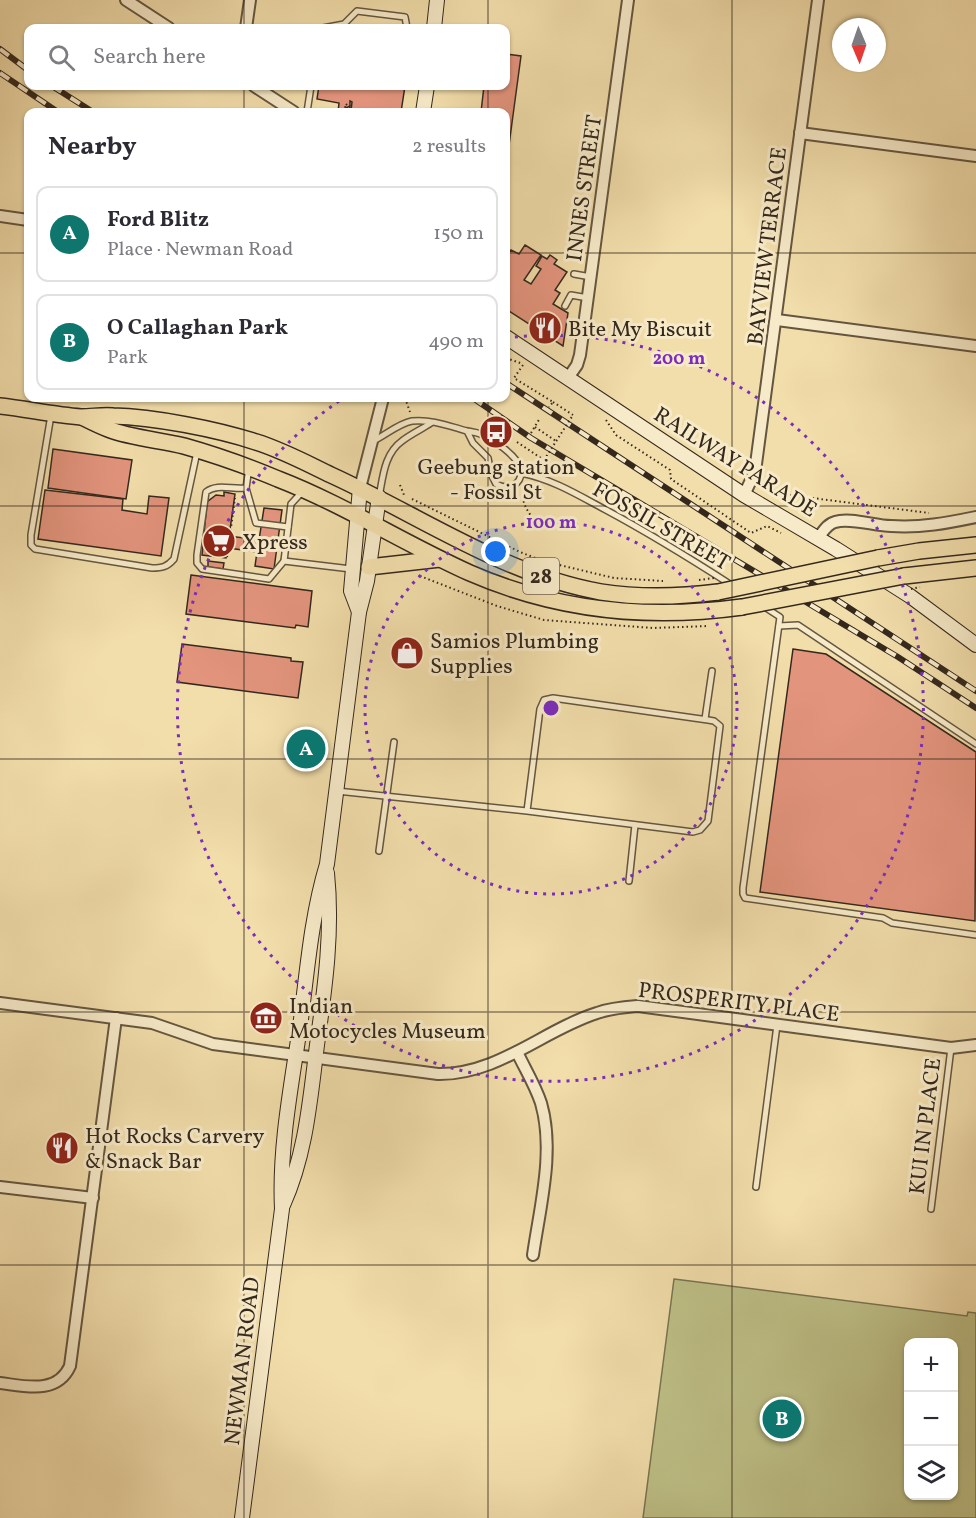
<!DOCTYPE html>
<html lang="en">
<head>
<meta charset="utf-8">
<style>
	:root { --surface:#fff; --page:#f2f2f3; --text:#2b2b33; --muted:#7c7c81; --line:#e1e1e2; --accent:#0f766e }
	body { margin:0; font-family:Vollkorn,serif; background:var(--page); color:var(--text) }
	.controls { position:absolute; right:18px; bottom:18px; display:grid; overflow:hidden; border-radius:12px; box-shadow:0 2px 4px #0004 }
	.controls button { width:54px; height:54px; display:grid; place-items:center; padding:0; border:0; border-bottom:2px solid var(--line); background:var(--surface); color:var(--text); font:30px sans-serif }
	.compass { position:absolute; left:832px; top:18px; width:54px; height:54px; border-radius:50%; background:var(--surface); box-shadow:0 2px 4px #0004; rotate:178deg }
	.you { position:absolute; left:496px; top:552px; width:21px; height:21px; margin:-15px; border:4px solid #fff; border-radius:50%; background:#1a73e8; box-shadow:0 0 0 9px #1a73e833 }
	.badge { display:grid; place-items:center; width:39px; height:39px; border-radius:50%; background:var(--accent); color:#fff; font-size:20px; font-weight:700 }
	.pin { position:absolute; translate:-50% -50%; border:3px solid #fff; box-shadow:0 2px 6px #0006 }
	.list { margin:0; padding:0; list-style:none }
	h2 { display:flex; justify-content:space-between; align-items:center; height:78px; margin:0; padding:0 24px; font-size:26px }
	h2 small { font-size:20px; font-weight:400; color:var(--muted) }
	.list li { display:grid; grid-template-columns:39px 1fr auto; gap:18px; align-items:center; box-sizing:border-box; height:96px; margin:0 12px 12px; padding:0 12px; border:2px solid var(--line); border-radius:12px }
	.list b { display:block; font-size:22px; white-space:nowrap }
	.list p { margin:0; font-size:20px; white-space:nowrap; color:var(--muted) }
	.list em { font-size:20px; font-style:normal; color:var(--muted) }
	.icon { flex:none; width:33px; height:33px; fill:none; stroke:currentColor; stroke-width:2; stroke-linecap:round; stroke-linejoin:round }
	.map { position:relative; flex:none; width:976px; height:1518px; overflow:hidden }
	.search { position:absolute; background:var(--surface); box-shadow:0 2px 4px #0004; left:24px; top:24px; width:486px; height:66px; display:flex; align-items:center; gap:15px; box-sizing:border-box; padding:0 21px; border-radius:12px; color:var(--muted); font-size:22px }
	.panel { position:absolute; background:var(--surface); box-shadow:0 2px 4px #0004; left:24px; top:108px; width:486px; height:294px; border-radius:12px }
	.map>svg:first-child { display:block }
</style>
</head>
<body>
<div class="map">
<svg width="976" height="1518" viewBox="0 0 976 1518">
	<rect width="100%" height="100%" fill="#f2deab"/>
	<filter id="stains"><feTurbulence type="fractalNoise" baseFrequency=".00333" numOctaves="4"/><feColorMatrix values="0 0 0 0 .2 0 0 0 0 .09 0 0 0 0 .02 0 0 0 .5 -.17"/></filter>
	<radialGradient id="worn" r=".72"><stop offset=".6" stop-color="#630" stop-opacity="0"/><stop offset="1" stop-color="#630" stop-opacity=".3"/></radialGradient>
	<path fill="#bec087" stroke="#797452" stroke-width="1.5" fill-rule="evenodd" d="M674 1279 967 1316 968 1312 976 1313V1518H643ZM908 1342H954V1496H908Z"/>
	<g fill="#e3947d" stroke="#34281d" stroke-width="1.5">
		<polygon points="506,54 521,56 509,145 506,144 506,112 481,112 484,86 506,86"/>
		<polygon points="319,86 405,86 401,112 353,112 351,111 352,102 350,101 350,106 338,112 339,103 317,99"/>
		<polygon points="525,245 541,255 524,280 531,284 541,269 536,266 542,256 547,259 550,255 557,260 554,264 567,272 555,290 560,293 553,304 568,313 563,346 506,309 506,252 508,254 511,250 519,254"/>
		<polygon points="53,449 132,460 126,499 48,488"/>
		<polygon points="45,490 123,499 122,510 147,514 149,496 169,498 161,556 38,539"/>
		<polygon points="224,492 235,494 226,558 202,555 207,502 216,495 224,496"/>
		<polygon points="264,508 282,510 274,569 255,566 257,552 228,548 229,536 259,540"/>
		<polygon points="208,561 224,563 223,569 208,567"/>
		<polygon points="191,575 312,591 308,627 296,625 295,628 186,614"/>
		<polygon points="182,644 291,658 291,661 303,662 298,698 177,682"/>
		<polygon points="793,649 826,654 976,752 975,921 760,892"/>
	</g>
	<g fill="none" stroke-linecap="round" stroke-linejoin="round">
		<defs>
			<g id="lane">
				<polyline points="323,28 344,24 357,11 405,17 407,28"/>
				<polyline points="307,112 311,86"/>
				<polyline points="574,274 591,277"/>
				<polyline points="565,306 571,295 588,298"/>
				<path d="M51 415 31 535V545L35 549 152 568C162 568 167 567 174 559L197 452"/>
				<path d="M371 442C385 436 397 424 412 421 431 419 449 426 467 431 471 432 476 432 480 434 492 438 519 457 521 470 522 485 508 491 496 484L491 474 488 458 473 443 467 431"/>
				<polyline points="249,468 246,488 256,523 288,527"/>
				<path d="M521 473C552 479 578 495 606 510 649 533 691 559 733 586"/>
				<path d="M246 488C233 490 217 483 206 492L197 555V563L202 569 269 579 284 561 291 504 302 492"/>
				<path d="M379 497C383 477 384 454 402 441 411 434 422 429 431 423"/>
				<polyline points="284,561 351,569"/>
				<polyline points="763,606 780,617 743,888 743,894 745,898 883,918 892,923 976,935"/>
				<polyline points="779,626 798,625 976,744"/>
				<polyline points="705,719 712,671"/>
				<polyline points="337,791 527,811 693,832 700,830 708,821 720,726 714,721 708,720 553,698 544,700 540,709 527,811"/>
				<polyline points="379,851 394,742"/>
				<polyline points="629,881 635,825"/>
				<polyline points="756,1187 777,1025"/>
				<polyline points="931,1209 951,1048"/>
			</g>
			<g id="street">
				<polyline points="126,0 169,28"/>
				<polyline points="246,28 250,0"/>
				<polyline points="254,86 294,112"/>
				<polyline points="800,133 976,156"/>
				<polyline points="0,216 28,220"/>
				<polyline points="777,320 976,346"/>
				<polyline points="568,378 577,365 580,355 628,0"/>
				<polyline points="360,488 383,398"/>
				<polyline points="744,495 753,476 756,464 818,0"/>
				<path d="M818 538C823 532 827 524 835 522 850 517 875 526 891 526 921 528 947 523 976 517"/>
				<path d="M0 1003 152 1023 213 1044 438 1074C498 1075 543 1030 597 1013 611 1008 625 1007 638 1006L951 1048 976 1045"/>
				<path d="M517 1052C525 1069 535 1085 541 1103 555 1151 540 1206 533 1255"/>
				<polyline points="0,1187 93,1198"/>
				<path d="M0 1383C25 1386 57 1395 70 1366L116 1018"/>
			</g>
			<g id="secondary">
				<polyline points="434,28 437,0"/>
				<polyline points="423,112 427,86"/>
				<polyline points="506,337 744,495 836,549 910,596 976,645"/>
				<polyline points="359,612 351,591 360,488"/>
				<path d="M283 1205C306 1154 310 1100 317 1045 325 987 333 931 327 873"/>
				<path d="M242 1518 282 1209C279 1149 291 1087 300 1027 307 973 311 917 327 864L359 612 367 581 379 497"/>
			</g>
			<g id="primary">
				<path d="M0 406C27 409 54 415 81 417 92 417 102 415 113 416 154 417 216 429 256 442 282 450 306 463 331 475 419 515 504 575 601 592 640 598 679 597 718 592"/>
				<path d="M84 418C92 422 100 426 108 429 131 438 160 440 184 446 216 455 247 466 278 479 345 505 405 544 470 573 557 611 648 620 742 607"/>
				<polyline points="878,558 919,551 976,545"/>
				<polyline points="369,567 440,559"/>
				<polyline points="904,576 976,568"/>
			</g>
		</defs>
		<use href="#lane" stroke="#645640" stroke-width="8"/>
		<use href="#street" stroke="#645640" stroke-width="14"/>
		<use href="#secondary" stroke="#34281d" stroke-width="16"/>
		<use href="#primary" stroke="#34281d" stroke-width="18"/>
		<g stroke="#34281d" stroke-width="2" stroke-dasharray="1.5 3" stroke-linecap="butt">
			<polyline points="346,104 350,108 349,112"/>
			<polyline points="344,112 346,104"/>
			<polyline points="506,358 523,364"/>
			<polyline points="523,365 514,378 553,402 549,407"/>
			<polyline points="405,398 410,412"/>
			<polyline points="553,402 573,415"/>
			<polyline points="606,420 616,435 670,470 671,479 751,533 767,526 781,533"/>
			<polyline points="535,427 556,441"/>
			<polyline points="531,433 540,418"/>
			<polyline points="517,442 544,460"/>
			<polyline points="762,482 776,491 789,495 929,513"/>
			<polyline points="400,485 404,495"/>
			<polyline points="522,497 526,508 531,516"/>
			<polyline points="412,499 520,552 543,561"/>
			<polyline points="227,557 235,498"/>
			<polyline points="551,563 614,578 663,581"/>
			<polyline points="420,576 497,606 544,620 653,628 709,626"/>
		</g>
		<use href="#lane" stroke="#f7eac8" stroke-width="5"/>
		<use href="#street" stroke="#f7eac8" stroke-width="10"/>
		<use href="#secondary" stroke="#f7eac8" stroke-width="14"/>
		<use href="#primary" stroke="#f2deab" stroke-width="15"/>
		<defs>
			<g id="rail">
				<polyline points="0,49 28,70"/>
				<polyline points="0,73 58,112"/>
				<polyline points="52,86 93,112"/>
				<polyline points="506,383 976,691"/>
				<polyline points="473,398 531,438 898,657 976,708"/>
			</g>
		</defs>
		<use href="#rail" stroke="#34281d" stroke-width="6"/>
		<use href="#rail" stroke="#f7eac8" stroke-width="4" stroke-dasharray="11" stroke-linecap="butt"/>
		<defs>
			<g id="primary-bridge">
				<polyline points="718,592 878,558"/>
				<polyline points="742,607 904,576"/>
			</g>
		</defs>
		<use href="#primary-bridge" stroke="#34281d" stroke-width="18" stroke-linecap="butt"/>
		<g stroke="#34281d" stroke-width="2" stroke-dasharray="1.5 3" stroke-linecap="butt">
			<polyline points="544,460 573,415"/>
			<polyline points="699,580 714,578"/>
			<polyline points="911,589 920,587"/>
		</g>
		<use href="#primary-bridge" stroke="#f2deab" stroke-width="15"/>
	</g>
	<path fill="none" stroke="#34281d" stroke-width="1.5" stroke-opacity="0.55" d="M244 0V28M488 0V28M732 0V1518M244 86V112M488 86V112M0 253H28M506 253H976M244 398V1518M488 398V1518M0 506H976M0 759H976M0 1012H976M0 1265H976"/>
	<g fill="none" stroke="#7b2cbf" stroke-width="3" stroke-dasharray="3 6">
		<circle cx="551" cy="708" r="186"/>
		<path d="M506 338A373 373 0 1 1 342 399"/>
	</g>
	<defs>
		<symbol id="restaurant-disc" viewBox="-11 -11 22 22"><circle r="9.5" fill="#8f2418" stroke="#f7eac8"/><path d="M-5-6h1v4h1v-4h1v4h1v-4h1v5L-1.5 .5V6h-2V.5L-5-1ZM5-6V6H3V1.5H1.5Q1.5-4 5-6Z" fill="#fff"/></symbol>
		<symbol id="bus-disc" viewBox="-11 -11 22 22"><circle r="9.5" fill="#8f2418" stroke="#f7eac8"/><path d="M-5-6H5V4H4V6H2V4H-2V6H-4V4H-5ZM-3.5-4V0h7V-4ZM-3.5 1.2v1.5H-2V1.2ZM2 1.2v1.5H3.5V1.2Z" fill="#fff"/></symbol>
		<symbol id="supermarket-disc" viewBox="-11 -11 22 22"><circle r="9.5" fill="#8f2418" stroke="#f7eac8"/><path d="M-6-5.5h2.5l.6 2H6L4.5 2H-2.5L-4.4-4H-6ZM-1.5 3.2a1.3 1.3 0 1 0 .1 0ZM3 3.2a1.3 1.3 0 1 0 .1 0Z" fill="#fff"/></symbol>
		<symbol id="shop-disc" viewBox="-11 -11 22 22"><circle r="9.5" fill="#8f2418" stroke="#f7eac8"/><path d="M-5-2.5h2.3a2.7 3.5 0 0 1 5.4 0H5L5.5 6h-11ZM-1.5-2.5h3a1.5 2.3 0 0 0-3 0Z" fill="#fff"/></symbol>
		<symbol id="museum-disc" viewBox="-11 -11 22 22"><circle r="9.5" fill="#8f2418" stroke="#f7eac8"/><path d="M0-6L6-3V-2H-6V-3ZM-5-1h2V3h-2ZM-1-1h2V3h-2ZM3-1h2V3H3ZM-6 4H6V6H-6Z" fill="#fff"/></symbol>
	</defs>
	<g fill-rule="evenodd">
		<use href="#restaurant-disc" x="526" y="309" width="38" height="38"/>
		<use href="#bus-disc" x="477" y="413" width="38" height="38"/>
		<use href="#supermarket-disc" x="200" y="522" width="38" height="38"/>
		<use href="#shop-disc" x="388" y="634" width="38" height="38"/>
		<use href="#museum-disc" x="247" y="999" width="38" height="38"/>
		<use href="#restaurant-disc" x="43" y="1129" width="38" height="38"/>
	</g>
	<g text-anchor="middle" stroke-width="6" stroke-linejoin="round" paint-order="stroke">
		<rect fill="#f7eac8" stroke="#6e6250" stroke-width="1.5" x="523" y="558" width="36" height="36" rx="4.5"/>
		<g font-size="21" font-weight="bold" fill="#34281d">
			<text x="541" y="583">28</text>
		</g>
		<g font-size="22" fill="#34281d" stroke="#f7eac8">
			<text transform="translate(583 188) rotate(-82)" y="8">INNES STREET</text>
			<text transform="translate(766 246) rotate(-83)" y="8">BAYVIEW TERRACE</text>
			<text transform="translate(736 461) rotate(32)" y="8">RAILWAY PARADE</text>
			<text transform="translate(662 525) rotate(30)" y="8">FOSSIL STREET</text>
			<text transform="translate(739 1001) rotate(7)" y="8">PROSPERITY PLACE</text>
			<text transform="translate(924 1126) rotate(-83)" y="8">KUI IN PLACE</text>
			<text transform="translate(241 1361) rotate(-83)" y="8">NEWMAN ROAD</text>
		</g>
		<g font-size="22" fill="#34281d" stroke="#f7eac8" text-anchor="start">
			<text x="568" y="336">Bite My Biscuit</text>
			<text x="496" y="474" text-anchor="middle">Geebung station<tspan x="496" dy="25">- Fossil St</tspan></text>
			<text x="242" y="549">Xpress</text>
			<text x="430" y="648">Samios Plumbing<tspan x="430" dy="25">Supplies</tspan></text>
			<text x="289" y="1013">Indian<tspan x="289" dy="25">Motocycles Museum</tspan></text>
			<text x="85" y="1143">Hot Rocks Carvery<tspan x="85" dy="25">&amp; Snack Bar</tspan></text>
		</g>
	</g>
	<circle cx="551" cy="708" r="9" fill="#7b2cbf" stroke="#f7eac8" stroke-width="3"/>
	<g font-size="18" text-anchor="middle" font-weight="bold" fill="#7b2cbf" stroke="#f7eac8" stroke-width="6" stroke-linejoin="round" paint-order="stroke">
		<text x="679" y="364">200 m</text>
		<text x="551" y="528">100 m</text>
	</g>
	<rect width="100%" height="100%" filter="url(#stains)"/>
	<rect width="100%" height="100%" fill="url(#worn)"/>
</svg>
<div class="controls">
<button>+</button>
<button>−</button>
<button><svg class="icon" aria-label="layers" viewBox="0 0 24 24"><path d="M12 4l9 5-9 5-9-5zM3 14l9 5 9-5"/></svg></button>
</div>
<svg class="compass" viewBox="-18 -18 36 36"><path d="M0-13l5 13h-10z" fill="#e53935"/><path d="M0 13l5-13h-10z" fill="#7c7c81"/></svg>
<div class="you"></div>
<div class="pin badge" style="left:306px;top:749px">A</div>
<div class="pin badge" style="left:782px;top:1419px">B</div>
<div class="search"><svg class="icon" aria-label="search" viewBox="0 0 24 24"><circle cx="10" cy="10" r="6"/><path d="M15 15l6 6"/></svg>Search here</div>
<section class="panel">
<h2>Nearby<small>2 results</small></h2>
<ul class="list">
<li><span class="badge">A</span><div><b>Ford Blitz</b><p>Place · Newman Road</p></div><em>150 m</em></li>
<li><span class="badge">B</span><div><b>O Callaghan Park</b><p>Park</p></div><em>490 m</em></li>
</ul>
</section>
</div>
</body>
</html>
